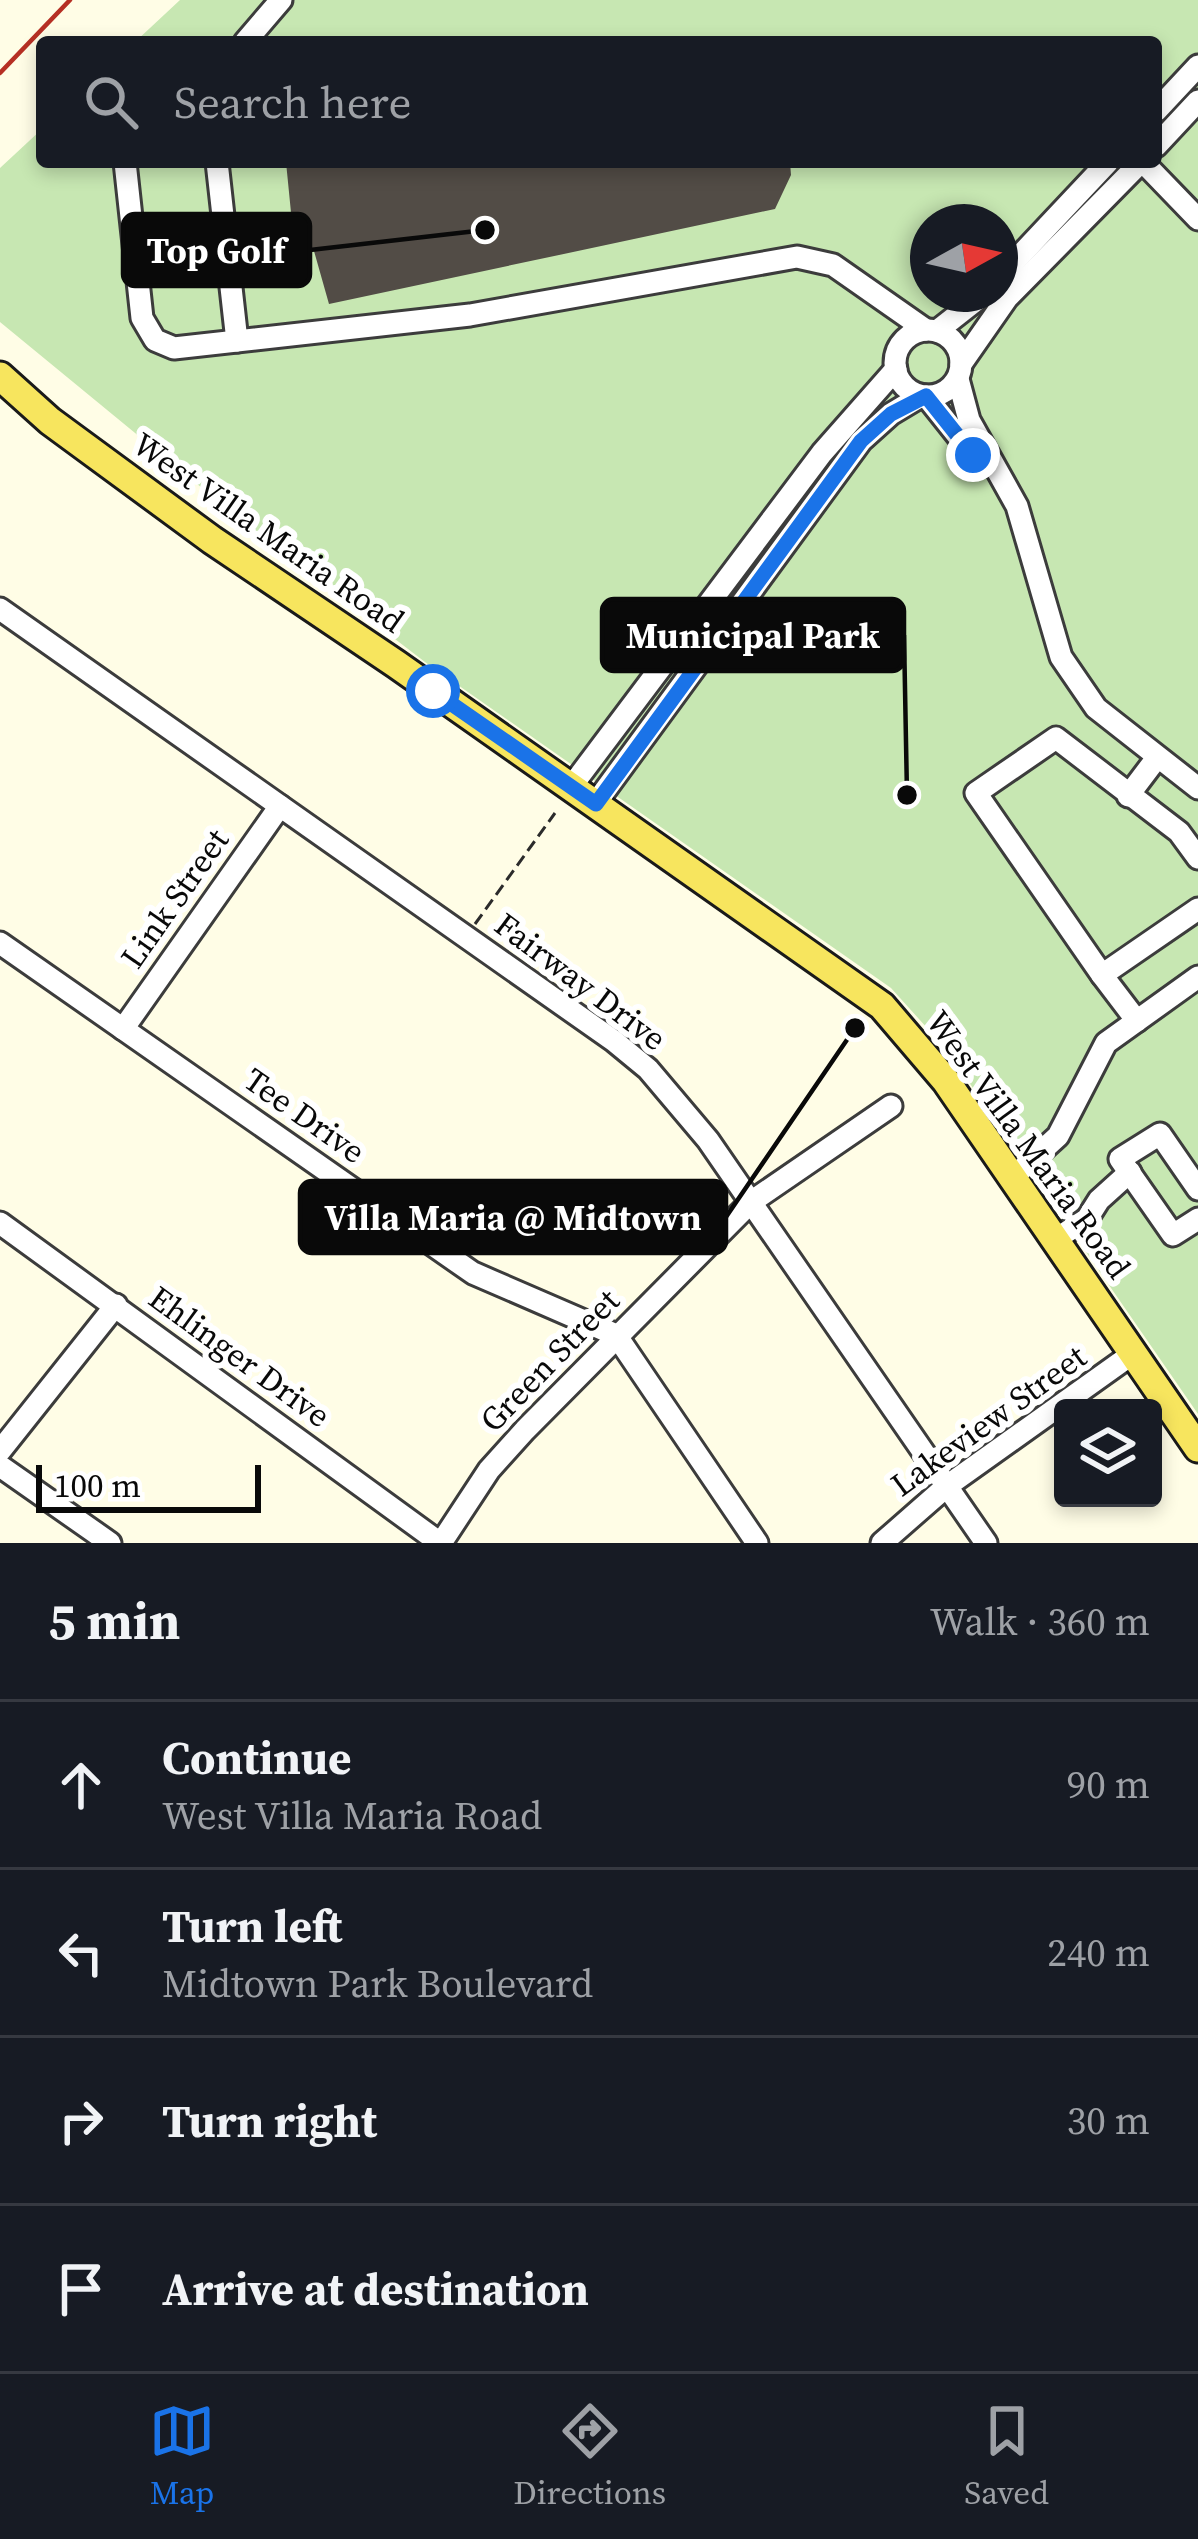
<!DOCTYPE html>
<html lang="en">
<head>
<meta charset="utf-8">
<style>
	:root { --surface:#171b24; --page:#20242c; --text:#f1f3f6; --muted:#9ea1a6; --line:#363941; --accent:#1a73e8 }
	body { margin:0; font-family:"Source Serif 4",serif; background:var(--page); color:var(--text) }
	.controls { position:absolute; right:36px; bottom:36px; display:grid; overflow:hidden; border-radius:12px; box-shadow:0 6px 18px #0003 }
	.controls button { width:108px; height:108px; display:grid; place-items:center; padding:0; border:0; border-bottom:3px solid var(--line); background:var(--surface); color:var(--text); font:60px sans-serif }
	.compass { position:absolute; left:910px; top:204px; width:108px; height:108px; border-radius:50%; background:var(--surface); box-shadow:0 6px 18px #0003; rotate:82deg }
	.scale { position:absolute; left:36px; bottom:30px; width:225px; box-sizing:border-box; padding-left:12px; border:6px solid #090909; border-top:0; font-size:33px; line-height:42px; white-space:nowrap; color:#090909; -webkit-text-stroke:9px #fff; paint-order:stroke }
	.stop { position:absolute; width:36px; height:36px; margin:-27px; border:9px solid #1a73e8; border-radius:50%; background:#fff }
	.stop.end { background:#1a73e8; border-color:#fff; box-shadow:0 3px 12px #0008 }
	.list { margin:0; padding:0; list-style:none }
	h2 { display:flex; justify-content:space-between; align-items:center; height:156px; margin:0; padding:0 48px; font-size:51px }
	h2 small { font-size:39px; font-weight:400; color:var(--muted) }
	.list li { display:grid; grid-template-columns:78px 1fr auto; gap:36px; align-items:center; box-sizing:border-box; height:168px; padding:0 48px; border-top:3px solid var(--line) }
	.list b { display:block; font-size:45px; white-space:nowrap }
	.list p { margin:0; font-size:39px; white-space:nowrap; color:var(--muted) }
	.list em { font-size:39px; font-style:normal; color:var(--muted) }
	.icon { flex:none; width:66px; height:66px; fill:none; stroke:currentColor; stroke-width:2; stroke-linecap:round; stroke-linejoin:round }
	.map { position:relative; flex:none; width:1198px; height:1543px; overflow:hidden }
	.search { position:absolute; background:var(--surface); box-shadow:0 6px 18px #0003; left:36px; right:36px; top:36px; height:132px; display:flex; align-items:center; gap:30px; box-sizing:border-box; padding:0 42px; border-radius:12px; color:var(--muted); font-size:45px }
	.sheet { height:828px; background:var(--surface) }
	nav { display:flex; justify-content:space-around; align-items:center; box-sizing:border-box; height:168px; border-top:3px solid var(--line); background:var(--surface); font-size:33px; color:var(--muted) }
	nav a { display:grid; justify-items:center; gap:6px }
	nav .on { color:var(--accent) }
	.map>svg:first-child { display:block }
</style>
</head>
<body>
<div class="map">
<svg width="1198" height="1543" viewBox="0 0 1198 1543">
	<rect width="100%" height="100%" fill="#fffde6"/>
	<path fill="#c7e7b2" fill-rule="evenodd" d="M180 0H1198V1414L946 1049 891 988 425 662 258 534 0 322V168L42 129V162H1156V42H135ZM928 222H1000V294H928Z"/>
	<polygon fill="#524c46" points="286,162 790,162 791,175 775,209 329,304 314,251 295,253"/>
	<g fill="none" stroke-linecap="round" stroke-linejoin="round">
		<defs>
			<g id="minor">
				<polyline points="245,42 281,0"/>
				<polyline points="1156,111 1198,66"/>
				<polyline points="1156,146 1198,101"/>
				<polyline points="125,162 142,318 155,340 174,348 470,315 797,257 833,265 926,330"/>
				<polyline points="217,162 237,341"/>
				<polyline points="1143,162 1198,219"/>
				<polyline points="1000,277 1108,162"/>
				<circle cx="928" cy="363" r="33"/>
				<polyline points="937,331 984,294"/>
				<polyline points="961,364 1007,298 1141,162"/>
				<polyline points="958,379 969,420 1017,506 1061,657 1096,708 1198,788"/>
				<polyline points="926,396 973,455 987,458"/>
				<polyline points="0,609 614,1041 648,1069 708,1140 986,1543"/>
				<polyline points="571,787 822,453 896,369"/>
				<polyline points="1128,796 1156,759"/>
				<polyline points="595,804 861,441 891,414 921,396"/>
				<polyline points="1198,858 1179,832 1056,738 976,793 1102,975 1198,909"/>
				<polyline points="0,943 473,1273 616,1335 757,1543"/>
				<polyline points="1102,975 1137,1021"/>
				<polyline points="123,1029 280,806"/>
				<polyline points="1012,1178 1058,1136 1106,1043 1198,977"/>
				<polyline points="1198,1189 1160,1134 1120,1159 1173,1235 1198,1219"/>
				<polyline points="0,1223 440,1543"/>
				<polyline points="1054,1240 1087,1219 1099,1200 1130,1172"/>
				<polyline points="0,1451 116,1305"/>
				<polyline points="0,1466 110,1543"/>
				<polyline points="441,1543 489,1470 525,1430 751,1202 891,1106"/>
				<polyline points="882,1543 947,1486 1135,1352"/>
			</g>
			<polyline id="major" points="0,376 50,421 212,540 396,664 882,1006 946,1081 1198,1448"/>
		</defs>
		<use href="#minor" stroke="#3c3c3c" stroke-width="27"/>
		<use href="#major" stroke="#1a1a1a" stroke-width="33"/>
		<polyline stroke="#2b2b2b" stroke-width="3" stroke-dasharray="12 6" stroke-linecap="butt" points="475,924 555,813"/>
		<use href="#minor" stroke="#fff" stroke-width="21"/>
		<use href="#major" stroke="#f7e55e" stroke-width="27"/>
		<polyline stroke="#b63024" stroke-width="4.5" points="0,73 70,0"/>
	</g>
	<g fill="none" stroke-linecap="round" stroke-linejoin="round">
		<polyline stroke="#1a73e8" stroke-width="15" points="433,691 596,804 861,441 891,414 926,396 973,455"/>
	</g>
	<g text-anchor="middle" stroke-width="12" stroke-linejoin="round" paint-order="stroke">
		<g font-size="33" fill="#090909" stroke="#fff">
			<text transform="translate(269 532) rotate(35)" y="12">West Villa Maria Road</text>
			<text transform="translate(174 898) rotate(-55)" y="12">Link Street</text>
			<text transform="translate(581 981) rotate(37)" y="12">Fairway Drive</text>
			<text transform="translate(305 1115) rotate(35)" y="12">Tee Drive</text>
			<text transform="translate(1029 1144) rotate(54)" y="12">West Villa Maria Road</text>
			<text transform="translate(240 1356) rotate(36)" y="12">Ehlinger Drive</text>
			<text transform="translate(549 1360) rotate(-46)" y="12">Green Street</text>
			<text transform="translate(988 1420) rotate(-36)" y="12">Lakeview Street</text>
		</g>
	</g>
	<path fill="none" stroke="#090909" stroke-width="4.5" d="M485 230L310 250M907 795L904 635M855 1028L726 1217"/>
	<g fill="#090909" stroke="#fff" stroke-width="4.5">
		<circle cx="485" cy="230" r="12"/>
		<circle cx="907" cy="795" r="12"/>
		<circle cx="855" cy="1028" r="12"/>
	</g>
	<g fill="#090909" stroke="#090909" stroke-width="4.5">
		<rect x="123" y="214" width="187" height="72" rx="12"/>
		<rect x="602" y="599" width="302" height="72" rx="12"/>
		<rect x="300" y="1181" width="426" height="72" rx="12"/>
	</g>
	<g font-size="36" text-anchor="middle" font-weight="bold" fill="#fff">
		<text x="216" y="263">Top Golf</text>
		<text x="753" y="648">Municipal Park</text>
		<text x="513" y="1230">Villa Maria @ Midtown</text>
	</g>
</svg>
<div class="controls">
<button><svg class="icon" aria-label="layers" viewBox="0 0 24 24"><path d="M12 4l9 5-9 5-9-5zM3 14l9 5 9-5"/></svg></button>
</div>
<svg class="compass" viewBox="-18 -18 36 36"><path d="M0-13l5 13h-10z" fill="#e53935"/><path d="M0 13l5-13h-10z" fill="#9ea1a6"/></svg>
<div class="scale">100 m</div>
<div class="stop" style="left:433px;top:691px"></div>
<div class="stop end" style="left:973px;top:455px"></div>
<div class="search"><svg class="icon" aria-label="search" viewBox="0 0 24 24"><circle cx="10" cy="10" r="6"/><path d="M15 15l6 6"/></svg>Search here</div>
</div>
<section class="sheet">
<h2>5 min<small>Walk · 360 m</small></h2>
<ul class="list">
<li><svg class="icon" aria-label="ahead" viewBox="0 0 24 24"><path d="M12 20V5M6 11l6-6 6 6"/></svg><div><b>Continue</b><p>West Villa Maria Road</p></div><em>90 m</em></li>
<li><svg class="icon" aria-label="left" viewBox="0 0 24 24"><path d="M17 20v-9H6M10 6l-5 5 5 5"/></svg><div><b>Turn left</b><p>Midtown Park Boulevard</p></div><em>240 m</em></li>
<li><svg class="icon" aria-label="right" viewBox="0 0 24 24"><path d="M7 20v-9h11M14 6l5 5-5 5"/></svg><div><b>Turn right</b></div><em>30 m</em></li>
<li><svg class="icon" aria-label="arrive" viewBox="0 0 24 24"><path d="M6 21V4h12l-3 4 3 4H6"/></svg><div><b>Arrive at destination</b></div></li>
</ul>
</section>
<nav>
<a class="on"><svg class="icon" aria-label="map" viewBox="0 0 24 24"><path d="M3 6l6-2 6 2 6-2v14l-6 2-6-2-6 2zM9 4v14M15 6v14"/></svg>Map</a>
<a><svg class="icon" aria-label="directions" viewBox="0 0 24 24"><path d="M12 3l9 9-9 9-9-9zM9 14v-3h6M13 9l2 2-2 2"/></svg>Directions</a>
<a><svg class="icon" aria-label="saved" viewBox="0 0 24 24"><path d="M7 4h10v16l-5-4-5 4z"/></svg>Saved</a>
</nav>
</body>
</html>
